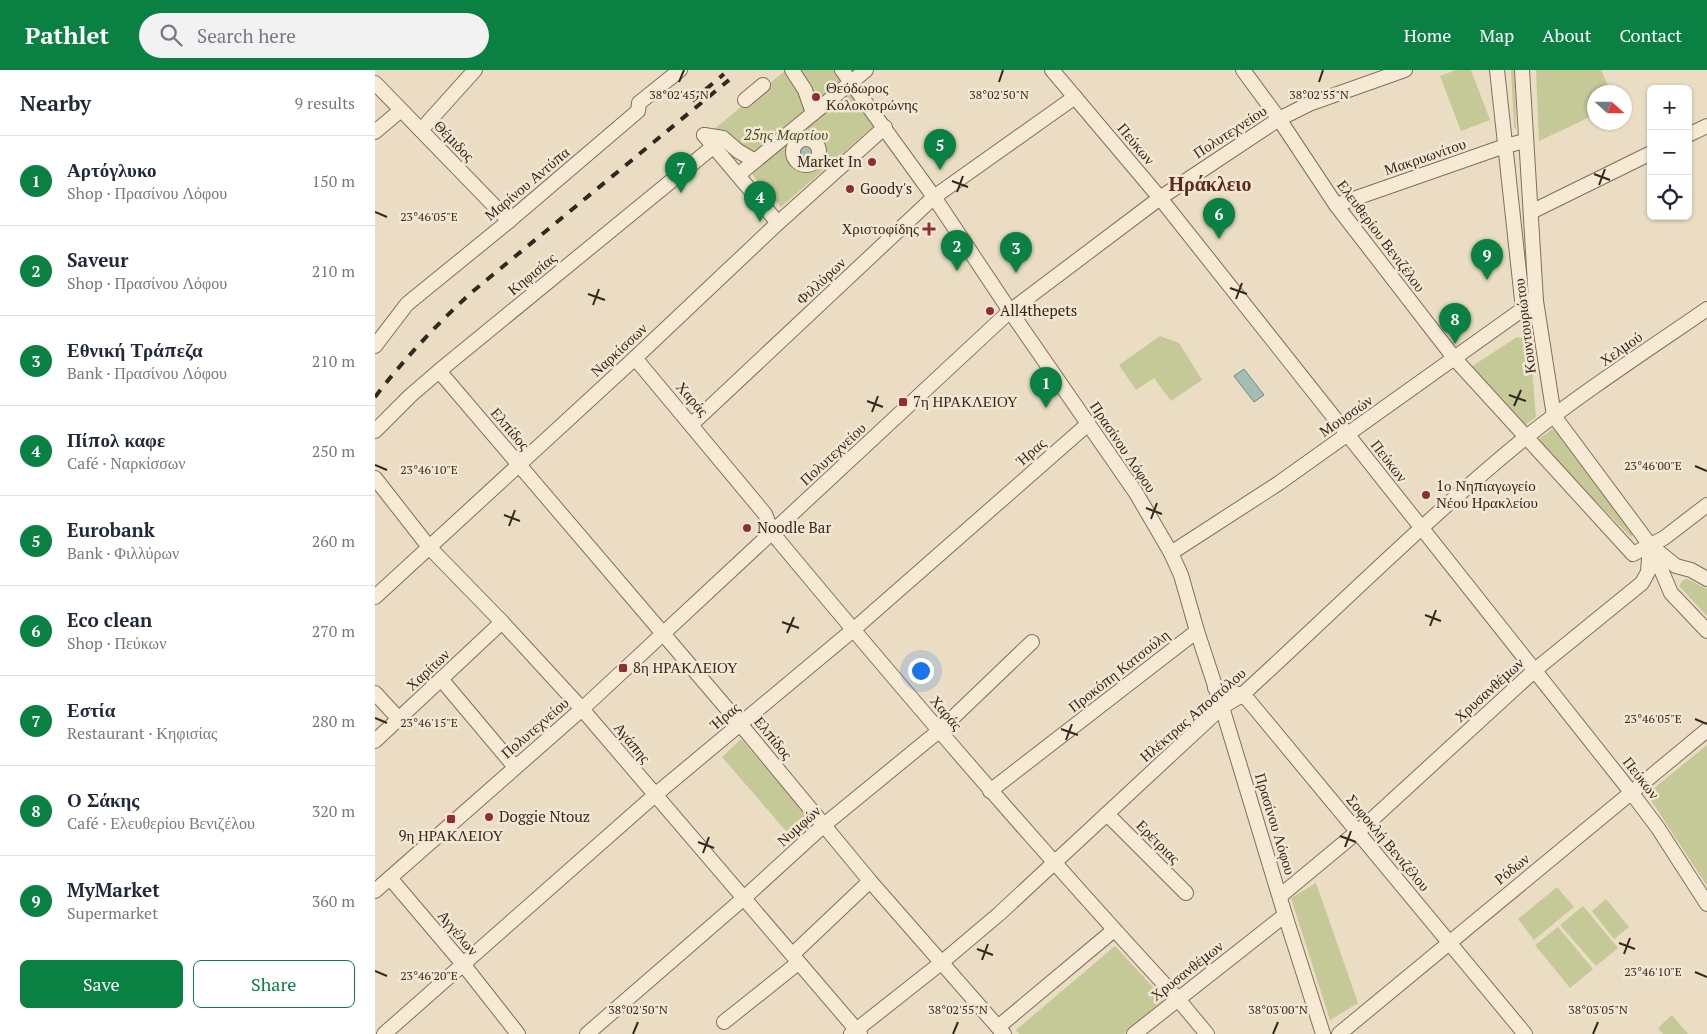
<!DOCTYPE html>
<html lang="en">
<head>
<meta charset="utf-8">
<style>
	:root { --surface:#fff; --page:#f2f2f3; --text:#1f2937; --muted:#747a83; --line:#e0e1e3; --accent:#0b8043 }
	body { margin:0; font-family:"PT Serif",serif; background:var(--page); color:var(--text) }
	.controls { position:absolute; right:15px; top:15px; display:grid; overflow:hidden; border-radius:8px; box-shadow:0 1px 4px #0004 }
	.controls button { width:45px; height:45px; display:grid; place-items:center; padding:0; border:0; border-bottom:1px solid var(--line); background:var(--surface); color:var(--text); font:25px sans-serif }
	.compass { position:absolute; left:1212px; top:15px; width:45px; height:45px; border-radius:50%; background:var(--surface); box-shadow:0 1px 4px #0004; rotate:111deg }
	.you { position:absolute; left:545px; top:600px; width:18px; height:18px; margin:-12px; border:4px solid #fff; border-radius:50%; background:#1a73e8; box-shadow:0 0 0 8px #1a73e833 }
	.badge { display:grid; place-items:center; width:32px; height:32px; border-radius:50%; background:var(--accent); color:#fff; font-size:16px; font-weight:700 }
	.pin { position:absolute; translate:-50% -41px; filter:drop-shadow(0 1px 2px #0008) }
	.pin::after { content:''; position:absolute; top:26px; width:18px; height:15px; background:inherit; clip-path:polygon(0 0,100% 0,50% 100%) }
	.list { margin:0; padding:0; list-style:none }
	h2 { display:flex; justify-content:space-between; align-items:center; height:65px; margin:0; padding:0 20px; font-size:21px }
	h2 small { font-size:16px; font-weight:400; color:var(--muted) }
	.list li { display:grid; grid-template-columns:32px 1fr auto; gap:15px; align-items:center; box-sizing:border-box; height:90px; padding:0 20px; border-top:1px solid var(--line) }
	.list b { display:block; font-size:19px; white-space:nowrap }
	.list p { margin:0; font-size:16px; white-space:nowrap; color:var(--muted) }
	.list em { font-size:16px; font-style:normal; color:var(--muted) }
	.actions { display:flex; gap:10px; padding:15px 20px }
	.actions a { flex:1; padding:11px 0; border:1px solid var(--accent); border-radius:8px; text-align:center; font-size:18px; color:var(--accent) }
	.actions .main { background:var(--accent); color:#fff }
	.icon { flex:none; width:28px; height:28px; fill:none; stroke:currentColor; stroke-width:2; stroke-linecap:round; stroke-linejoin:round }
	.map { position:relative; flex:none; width:1332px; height:964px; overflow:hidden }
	header { display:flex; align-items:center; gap:30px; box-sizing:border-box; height:70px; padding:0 25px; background:var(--accent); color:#fff }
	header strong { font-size:24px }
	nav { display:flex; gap:28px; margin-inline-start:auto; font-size:18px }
	.search { width:350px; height:45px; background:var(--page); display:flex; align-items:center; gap:12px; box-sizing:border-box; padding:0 18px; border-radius:28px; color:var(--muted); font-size:19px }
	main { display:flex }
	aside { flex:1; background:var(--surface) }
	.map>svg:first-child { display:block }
</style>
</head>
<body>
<header>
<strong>Pathlet</strong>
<div class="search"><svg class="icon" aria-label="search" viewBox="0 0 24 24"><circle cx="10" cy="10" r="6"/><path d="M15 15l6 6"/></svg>Search here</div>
<nav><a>Home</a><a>Map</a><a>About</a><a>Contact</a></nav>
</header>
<main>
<aside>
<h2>Nearby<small>9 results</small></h2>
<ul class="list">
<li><span class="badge">1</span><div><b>Αρτόγλυκο</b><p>Shop · Πρασίνου Λόφου</p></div><em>150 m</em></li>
<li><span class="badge">2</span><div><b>Saveur</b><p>Shop · Πρασίνου Λόφου</p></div><em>210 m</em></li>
<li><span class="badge">3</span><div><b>Εθνική Τράπεζα</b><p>Bank · Πρασίνου Λόφου</p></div><em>210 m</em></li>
<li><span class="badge">4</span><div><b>Πίπολ καφε</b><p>Café · Ναρκίσσων</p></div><em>250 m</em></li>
<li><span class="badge">5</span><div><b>Eurobank</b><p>Bank · Φιλλύρων</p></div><em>260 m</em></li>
<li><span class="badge">6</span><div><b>Eco clean</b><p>Shop · Πεύκων</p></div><em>270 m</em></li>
<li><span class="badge">7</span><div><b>Εστία</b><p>Restaurant · Κηφισίας</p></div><em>280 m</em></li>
<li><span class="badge">8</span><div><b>Ο Σάκης</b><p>Café · Ελευθερίου Βενιζέλου</p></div><em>320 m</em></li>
<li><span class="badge">9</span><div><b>MyMarket</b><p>Supermarket</p></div><em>360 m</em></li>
</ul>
<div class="actions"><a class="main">Save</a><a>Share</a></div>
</aside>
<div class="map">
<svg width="1332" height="964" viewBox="0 0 1332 964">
	<rect width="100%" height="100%" fill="#ebddc3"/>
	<g fill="#c5c897">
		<polygon points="411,0 461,0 501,54 406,137 338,60"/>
		<polygon points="1081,0 1096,0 1115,50 1086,61 1065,6"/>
		<polygon points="1136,0 1140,0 1141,60 1139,56"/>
		<polygon points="1161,0 1226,0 1236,22 1220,22 1219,45 1164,71"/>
		<polygon points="785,266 804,273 827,310 796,331 779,308 761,320 744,295"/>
		<polygon points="1142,267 1150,269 1155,274 1161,347 1148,357 1096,297"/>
		<polygon points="1180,357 1259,464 1256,467 1161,371"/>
		<polygon points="1312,509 1332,519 1332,546 1304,516 1308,510"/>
		<polygon points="366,669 438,752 418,769 347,687"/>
		<polygon points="1332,675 1332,816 1272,724"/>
		<polygon points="941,813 983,933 955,950 916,828"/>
		<polygon points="1182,817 1199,837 1159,870 1143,849"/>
		<polygon points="1231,829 1254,857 1239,869 1217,841"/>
		<polygon points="1208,836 1243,878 1221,896 1185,855"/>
		<polygon points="1183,857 1218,899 1195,918 1160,875"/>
		<polygon points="740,876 789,929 749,964 644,964 641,960"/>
		<polygon points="1297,945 1313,964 1288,964 1283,958"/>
	</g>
	<g fill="#a4beb5" stroke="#6c8b82">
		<circle cx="431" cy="82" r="8"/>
		<polygon points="869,299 889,325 879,332 859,306"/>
	</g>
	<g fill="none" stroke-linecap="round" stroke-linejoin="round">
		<defs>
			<g id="minor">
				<polyline points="417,0 430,20 438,43"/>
				<polyline points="467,0 559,127 635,241 761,423 796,483 806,505 822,561 847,637 910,845 948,964"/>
				<polyline points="677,0 785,128 1256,722 1283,758 1332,834"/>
				<polyline points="868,0 904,49 961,135 1080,289 1258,484 1289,468 1332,435"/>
				<polyline points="1122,0 1148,239"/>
				<polyline points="1147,0 1161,231 1179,346 1275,475 1301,496 1316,500 1332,509"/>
				<polyline points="0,13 134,151"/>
				<polyline points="370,30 388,15"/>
				<polyline points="46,60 100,0"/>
				<polyline points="0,62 26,40"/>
				<polyline points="329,65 403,153"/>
				<polyline points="329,65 348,68 363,81 380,91"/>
				<polyline points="1313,65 1332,56"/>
				<circle cx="431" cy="82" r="13"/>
				<polyline points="363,105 491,0"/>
				<polyline points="961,135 1130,76 1150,71"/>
				<polyline points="1156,142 1276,83"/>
				<polyline points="0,276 32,234 134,151 263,41 264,33 305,0"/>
				<path d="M260 288 390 444 397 462 404 471C533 626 665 780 802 928L832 964"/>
				<polyline points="64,301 366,655 495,811 629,964"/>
				<polyline points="317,354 559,127 700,27"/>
				<polyline points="0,361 35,326 64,301 339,76"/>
				<polyline points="0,408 54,477 127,552 207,639 485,964"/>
				<polyline points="1277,478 1296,523 1332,561"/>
				<polyline points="796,483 904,413 1148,239 1161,231"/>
				<polyline points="0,527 260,288 403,153 510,57"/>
				<polyline points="66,609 140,697"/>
				<polyline points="840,618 867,625 874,631 1150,964"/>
				<polyline points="0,623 24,649"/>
				<polyline points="0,671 127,552"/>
				<polyline points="615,721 822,561"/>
				<polyline points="732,744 811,823"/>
				<polyline points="15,808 88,894 143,964"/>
				<polyline points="0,821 207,639 635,241 785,128 904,49 934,34 1030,0"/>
				<polyline points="905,826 993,753 1160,600 1267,513 1273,502 1275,475"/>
				<polyline points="418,884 495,811"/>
				<polyline points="349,952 423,893"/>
				<polyline points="623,957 739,860"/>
				<polyline points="9,964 280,725 478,560 713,354"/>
				<polyline points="212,964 369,828 449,755 565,660 657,572"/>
				<path d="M476 964 566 893 624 844 847 637 867 625C961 539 1051 449 1150 368 1208 322 1271 281 1332 239"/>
				<polyline points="759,964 910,845"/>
				<polyline points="964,964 1332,660"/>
			</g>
		</defs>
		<use href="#minor" stroke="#836e5b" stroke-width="16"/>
		<use href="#minor" stroke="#f6ead5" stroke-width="14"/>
		<g stroke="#34281e" stroke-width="4" stroke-dasharray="9 9" stroke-linecap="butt">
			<polyline points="317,31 349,4"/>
			<path d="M0 327C29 289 62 254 97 222L354 10"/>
		</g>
	</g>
	<path fill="none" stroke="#34281e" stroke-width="2" d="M304 12 309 0M624 12 628 0M944 12 948 0M1219 104 1235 110M577 111 593 117M1224 115 1230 99M582 122 588 106M0 142 12 147M855 218 872 224M213 224 230 230M861 229 867 213M218 235 224 219M1134 325 1151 331M492 331 508 337M1139 336 1146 320M497 342 503 326M0 395 12 400M1320 396 1332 401M771 438 787 444M129 445 145 451M776 449 782 433M134 456 140 440M1050 545 1066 551M407 552 424 558M1055 556 1061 540M412 563 419 547M0 648 12 653M1320 649 1332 654M686 659 703 665M691 670 697 654M965 766 981 772M323 772 339 778M970 777 976 761M328 783 334 767M1244 873 1260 879M602 879 618 885M1249 884 1255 868M607 890 613 874M0 901 12 906M1320 902 1332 907M258 964 263 952M578 964 583 952M898 964 903 952M1218 964 1223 952"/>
	<g fill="#8e2f35" stroke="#f3e7d2" stroke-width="2">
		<circle cx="441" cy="27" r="5"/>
		<circle cx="497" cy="92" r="5"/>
		<circle cx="475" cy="119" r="5"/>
		<path d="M551.5 151.5h5v5h5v5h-5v5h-5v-5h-5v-5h5z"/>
		<circle cx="615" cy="241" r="5"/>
		<rect x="523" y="327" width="10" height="10" rx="2.5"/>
		<circle cx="1051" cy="425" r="5"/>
		<circle cx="372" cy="458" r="5"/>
		<rect x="243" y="593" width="10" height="10" rx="2.5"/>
		<circle cx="114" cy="747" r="5"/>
		<rect x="71" y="744" width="10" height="10" rx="2.5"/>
	</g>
	<g text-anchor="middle" stroke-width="5" stroke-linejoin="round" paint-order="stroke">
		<g font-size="15" fill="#34281e" stroke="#f3e7d2" text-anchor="start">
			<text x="451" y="23">Θεόδωρος<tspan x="451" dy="17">Κολοκοτρώνης</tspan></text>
			<text x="487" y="97" text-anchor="end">Market In</text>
			<text x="485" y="124">Goody's</text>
			<text x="544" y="164" text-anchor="end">Χριστοφίδης</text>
			<text x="625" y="246">All4thepets</text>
			<text x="538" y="337">7η ΗΡΑΚΛΕΙΟΥ</text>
			<text x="1061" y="421">1ο Νηπιαγωγείο<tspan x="1061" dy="17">Νέου Ηρακλείου</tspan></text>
			<text x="382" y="463">Noodle Bar</text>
			<text x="258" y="603">8η ΗΡΑΚΛΕΙΟΥ</text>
			<text x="124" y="752">Doggie Ntouz</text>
			<text x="76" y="771" text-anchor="middle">9η ΗΡΑΚΛΕΙΟΥ</text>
		</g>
		<g font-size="15" fill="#34281e" stroke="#f3e7d2">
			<text transform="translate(855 62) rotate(-33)" y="5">Πολυτεχνείου</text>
			<text transform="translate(79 71) rotate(46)" y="5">Θέμιδος</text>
			<text transform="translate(761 74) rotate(50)" y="5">Πεύκων</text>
			<text transform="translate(1050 87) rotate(-19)" y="5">Μακρυωνίτου</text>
			<text transform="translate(152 114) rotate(-40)" y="5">Μαρίνου Αντύπα</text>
			<text transform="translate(1006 166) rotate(53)" y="5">Ελευθερίου Βενιζέλου</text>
			<text transform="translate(157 204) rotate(-39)" y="5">Κηφισίας</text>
			<text transform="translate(446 211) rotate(-43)" y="5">Φιλλύρων</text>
			<text transform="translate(1150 256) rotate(-97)" y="5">Κουντουριώτου</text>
			<text transform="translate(1246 279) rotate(-35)" y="5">Χελμού</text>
			<text transform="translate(244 280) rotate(-43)" y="5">Ναρκίσσων</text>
			<text transform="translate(317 329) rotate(49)" y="5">Χαράς</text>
			<text transform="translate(971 346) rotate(-35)" y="5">Μουσσών</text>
			<text transform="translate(135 359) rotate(49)" y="5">Ελπίδος</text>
			<text transform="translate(748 377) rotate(56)" y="5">Πρασίνου Λόφου</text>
			<text transform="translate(656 382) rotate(-41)" y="5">Ήρας</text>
			<text transform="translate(458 384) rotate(-43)" y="5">Πολυτεχνείου</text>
			<text transform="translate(1014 391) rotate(52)" y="5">Πεύκων</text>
			<text transform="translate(53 600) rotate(-43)" y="5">Χαρίτων</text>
			<text transform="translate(744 601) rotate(-38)" y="5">Προκόπη Κατσούλη</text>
			<text transform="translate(1114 620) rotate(-42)" y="5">Χρυσανθέμων</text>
			<text transform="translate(571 643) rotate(50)" y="5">Χαράς</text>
			<text transform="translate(818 645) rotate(-41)" y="5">Ηλέκτρας Αποστόλου</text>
			<text transform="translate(350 646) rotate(-40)" y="5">Ήρας</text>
			<text transform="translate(160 658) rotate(-41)" y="5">Πολυτεχνείου</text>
			<text transform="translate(398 668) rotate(51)" y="5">Ελπίδος</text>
			<text transform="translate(257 673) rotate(50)" y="5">Αγάπης</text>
			<text transform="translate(1266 708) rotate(52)" y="5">Πεύκων</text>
			<text transform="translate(900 754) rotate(73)" y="5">Πρασίνου Λόφου</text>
			<text transform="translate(424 756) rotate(-42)" y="5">Νυμφών</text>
			<text transform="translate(783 772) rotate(45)" y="5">Ερέτριας</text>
			<text transform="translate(1013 773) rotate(50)" y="5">Σοφοκλή Βενιζέλου</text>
			<text transform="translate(1137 799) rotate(-39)" y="5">Ρόδων</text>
			<text transform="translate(83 863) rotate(50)" y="5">Αγγέλων</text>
			<text transform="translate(812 901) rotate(-38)" y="5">Χρυσανθέμων</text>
		</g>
		<g font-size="15" font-style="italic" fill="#474f26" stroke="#f3e7d2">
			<text x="411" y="70">25ης Μαρτίου</text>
		</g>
		<g font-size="20" font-weight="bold" fill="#5e2a20" stroke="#f3e7d2">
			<text x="835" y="121">Ηράκλειο</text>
		</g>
	</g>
	<g font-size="12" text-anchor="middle" fill="#34281e" stroke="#f3e7d2" stroke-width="5" stroke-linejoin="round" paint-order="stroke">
		<text x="304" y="29">38°02'45"N</text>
		<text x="624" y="29">38°02'50"N</text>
		<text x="944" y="29">38°02'55"N</text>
		<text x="54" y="151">23°46'05"E</text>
		<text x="1278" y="400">23°46'00"E</text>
		<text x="54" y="404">23°46'10"E</text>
		<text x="1278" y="653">23°46'05"E</text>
		<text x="54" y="657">23°46'15"E</text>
		<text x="1278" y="906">23°46'10"E</text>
		<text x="54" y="910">23°46'20"E</text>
		<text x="263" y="944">38°02'50"N</text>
		<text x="583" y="944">38°02'55"N</text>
		<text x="903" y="944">38°03'00"N</text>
		<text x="1223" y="944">38°03'05"N</text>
	</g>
</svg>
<div class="controls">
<button>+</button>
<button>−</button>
<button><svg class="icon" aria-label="locate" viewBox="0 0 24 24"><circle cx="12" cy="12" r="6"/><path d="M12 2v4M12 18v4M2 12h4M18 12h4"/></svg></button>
</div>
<svg class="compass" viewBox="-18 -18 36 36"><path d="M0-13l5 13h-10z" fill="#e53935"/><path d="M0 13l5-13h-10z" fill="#747a83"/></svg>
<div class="you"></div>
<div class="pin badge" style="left:671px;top:338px">1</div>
<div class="pin badge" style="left:582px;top:201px">2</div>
<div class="pin badge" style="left:641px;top:203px">3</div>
<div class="pin badge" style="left:385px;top:152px">4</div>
<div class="pin badge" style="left:565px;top:100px">5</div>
<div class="pin badge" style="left:844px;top:169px">6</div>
<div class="pin badge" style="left:306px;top:123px">7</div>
<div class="pin badge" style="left:1080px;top:274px">8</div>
<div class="pin badge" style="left:1112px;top:210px">9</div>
</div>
</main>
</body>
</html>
